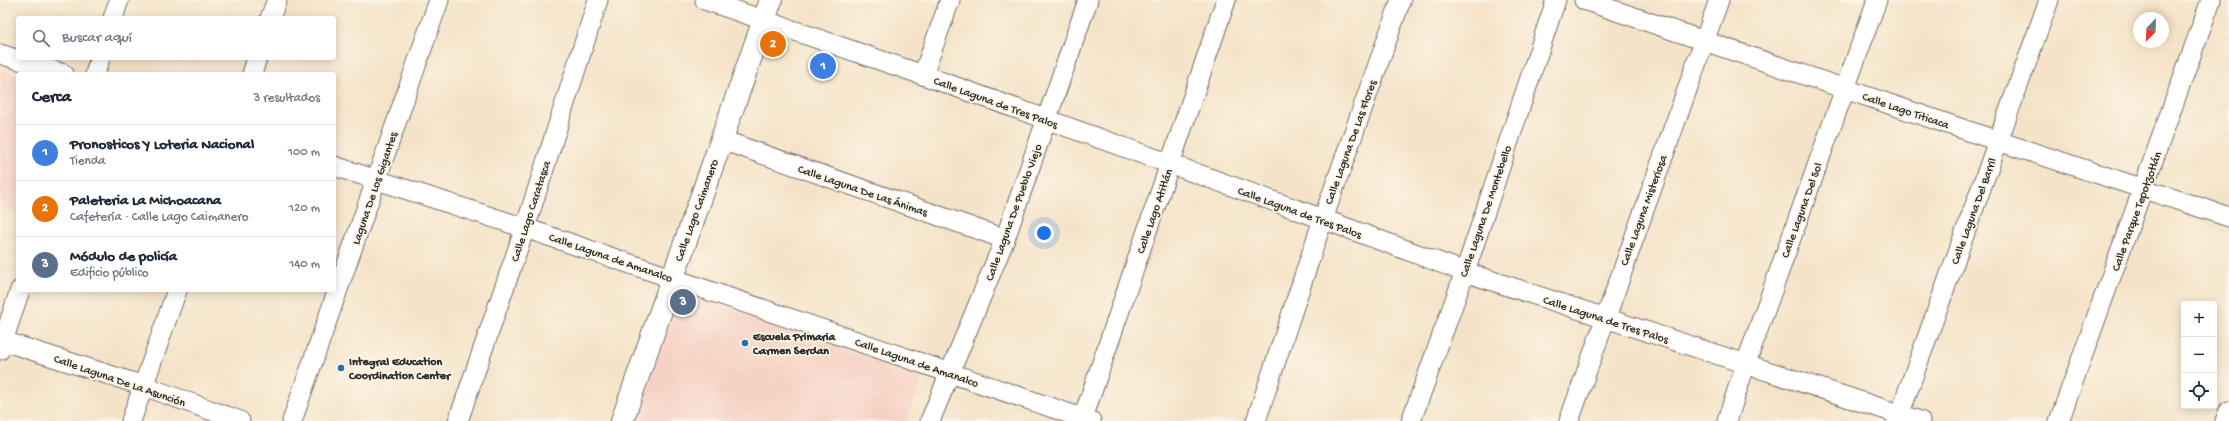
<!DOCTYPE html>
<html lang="es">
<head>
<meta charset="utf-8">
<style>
	:root { --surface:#fff; --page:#f2f2f3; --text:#1f2937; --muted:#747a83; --line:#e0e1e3; --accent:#7c3aed }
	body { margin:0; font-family:"Gochi Hand",sans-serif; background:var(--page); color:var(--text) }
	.controls { position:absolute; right:12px; bottom:12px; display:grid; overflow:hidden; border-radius:4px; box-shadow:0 2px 10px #0003 }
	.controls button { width:36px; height:36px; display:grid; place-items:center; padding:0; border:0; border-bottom:1px solid var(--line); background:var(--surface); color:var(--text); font:20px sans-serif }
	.compass { position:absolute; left:2133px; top:12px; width:36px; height:36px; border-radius:50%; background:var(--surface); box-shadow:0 2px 10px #0003; rotate:203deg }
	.you { position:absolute; left:1044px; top:233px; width:14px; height:14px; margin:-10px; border:3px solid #fff; border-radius:50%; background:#1a73e8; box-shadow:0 0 0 6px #1a73e833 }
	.badge { display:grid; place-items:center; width:26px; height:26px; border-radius:50%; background:var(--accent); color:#fff; font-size:13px; font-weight:700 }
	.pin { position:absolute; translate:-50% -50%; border:2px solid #fff; box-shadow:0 1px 4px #0006 }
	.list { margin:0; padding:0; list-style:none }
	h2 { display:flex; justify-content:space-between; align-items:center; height:52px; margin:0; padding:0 16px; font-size:17px }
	h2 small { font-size:13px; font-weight:400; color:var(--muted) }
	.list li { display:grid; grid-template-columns:26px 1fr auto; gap:12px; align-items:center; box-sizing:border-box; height:56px; padding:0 16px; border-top:1px solid var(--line) }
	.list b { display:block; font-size:15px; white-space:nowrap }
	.list p { margin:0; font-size:13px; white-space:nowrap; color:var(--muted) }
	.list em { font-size:13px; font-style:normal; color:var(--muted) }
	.icon { flex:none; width:22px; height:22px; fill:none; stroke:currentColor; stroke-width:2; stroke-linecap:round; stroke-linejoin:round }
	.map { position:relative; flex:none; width:2229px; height:421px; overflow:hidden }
	.search { position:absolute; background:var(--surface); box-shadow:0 2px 10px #0003; left:16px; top:16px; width:320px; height:44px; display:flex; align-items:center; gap:10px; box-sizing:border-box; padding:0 14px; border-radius:4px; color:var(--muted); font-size:15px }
	.panel { position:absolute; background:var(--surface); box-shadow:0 2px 10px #0003; left:16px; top:72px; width:320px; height:220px; border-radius:4px }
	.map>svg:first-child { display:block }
</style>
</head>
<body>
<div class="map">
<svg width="2229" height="421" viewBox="0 0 2229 421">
	<rect width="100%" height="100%" fill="#fcf5e5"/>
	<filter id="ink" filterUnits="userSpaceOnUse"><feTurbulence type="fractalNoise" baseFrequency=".025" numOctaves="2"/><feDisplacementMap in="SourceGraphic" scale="8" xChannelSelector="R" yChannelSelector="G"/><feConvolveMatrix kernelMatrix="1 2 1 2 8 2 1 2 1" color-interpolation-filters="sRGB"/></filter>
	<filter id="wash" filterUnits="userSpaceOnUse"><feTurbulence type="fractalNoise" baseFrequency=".012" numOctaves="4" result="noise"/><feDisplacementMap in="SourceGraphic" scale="16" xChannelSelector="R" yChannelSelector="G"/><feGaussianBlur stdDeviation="0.9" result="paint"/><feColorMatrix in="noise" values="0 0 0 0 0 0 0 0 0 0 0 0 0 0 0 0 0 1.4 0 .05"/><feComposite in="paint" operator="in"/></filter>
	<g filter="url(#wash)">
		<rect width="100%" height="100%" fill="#f5e3c9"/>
		<g fill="#f6d1c5">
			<polygon points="0,69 18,75 18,213 0,207"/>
			<polygon points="680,291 922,377 907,421 637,421"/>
		</g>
		<g id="blocks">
			<polygon fill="#dda185" points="680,291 692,295 687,312 674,309"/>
		</g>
	</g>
	<g filter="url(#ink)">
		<use href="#blocks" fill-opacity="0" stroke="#726b62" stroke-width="1"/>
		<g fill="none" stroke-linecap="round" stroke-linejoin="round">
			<defs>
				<g id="minor">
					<polyline points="705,0 923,75 1323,219 1465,272 1920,421"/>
					<polyline points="1584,0 1998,141 2229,217"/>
					<polyline points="113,18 119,0"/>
					<polyline points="270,18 277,0"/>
					<polyline points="0,54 64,74"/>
					<polyline points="95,74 100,58"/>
					<polyline points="252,74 257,58"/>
					<polyline points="923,75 950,0"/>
					<polyline points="722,140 1005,239"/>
					<polyline points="334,166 525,228 1091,421"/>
					<polyline points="0,340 144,386 240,421"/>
					<polyline points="0,350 20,290"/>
					<polyline points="131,421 177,290"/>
					<polyline points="292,421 439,0"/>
					<polyline points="458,421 525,228 598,0"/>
					<polyline points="930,421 1005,239 1088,0"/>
					<polyline points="1082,421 1226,0"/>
					<polyline points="1256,421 1323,219 1401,0"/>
					<polyline points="1411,421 1465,272 1556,0"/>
					<polyline points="1569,421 1719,0"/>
					<polyline points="1727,421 1746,363 1877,0"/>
					<polyline points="1897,421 2049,0"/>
					<polyline points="2059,421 2211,0"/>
					<polyline points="2225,421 2229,411"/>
				</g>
				<polyline id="tertiary" points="622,421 771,0"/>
			</defs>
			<use href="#minor" stroke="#726b62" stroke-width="21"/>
			<use href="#tertiary" stroke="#726b62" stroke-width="24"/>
			<use href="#minor" stroke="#fff" stroke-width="19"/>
			<use href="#tertiary" stroke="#fff" stroke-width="22"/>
		</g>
	</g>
	<g fill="#1f6fb2" stroke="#fcf5e5" stroke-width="1.5">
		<circle cx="745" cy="343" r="4"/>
		<circle cx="341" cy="368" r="4"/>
	</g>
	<g text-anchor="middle" stroke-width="3.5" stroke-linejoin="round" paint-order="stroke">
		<g font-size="12" fill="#2b2b2b" stroke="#fcf5e5">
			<text transform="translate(996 102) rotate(20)" y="4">Calle Laguna de Tres Palos</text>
			<text transform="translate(1906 110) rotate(19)" y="4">Calle Lago Titicaca</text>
			<text transform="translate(1350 142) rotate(-70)" y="4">Calle Laguna De Las Flores</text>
			<text transform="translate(374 188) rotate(-71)" y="4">Laguna De Los Gigantes</text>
			<text transform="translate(863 190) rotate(19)" y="4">Calle Laguna De Las Ánimas</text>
			<text transform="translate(696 210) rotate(-70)" y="4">Calle Lago Caimanero</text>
			<text transform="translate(1643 210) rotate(-70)" y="4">Calle Laguna Misteriosa</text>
			<text transform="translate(1801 210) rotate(-70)" y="4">Calle Laguna Del Sol</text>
			<text transform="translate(530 211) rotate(-72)" y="4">Calle Lago Caratasca</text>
			<text transform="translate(1154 211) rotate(-71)" y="4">Calle Lago Atitlán</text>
			<text transform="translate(1485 211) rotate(-71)" y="4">Calle Laguna De Montebello</text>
			<text transform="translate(1973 211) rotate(-70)" y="4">Calle Laguna Del Barril</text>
			<text transform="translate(2136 211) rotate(-70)" y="4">Calle Parque Tepotzotlán</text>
			<text transform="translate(1013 212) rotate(-70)" y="4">Calle Laguna De Pueblo Viejo</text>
			<text transform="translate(1300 212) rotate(20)" y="4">Calle Laguna de Tres Palos</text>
			<text transform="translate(611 257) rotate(19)" y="4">Calle Laguna de Amanalco</text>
			<text transform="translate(1606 319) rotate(18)" y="4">Calle Laguna de Tres Palos</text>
			<text transform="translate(917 362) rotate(19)" y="4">Calle Laguna de Amanalco</text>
			<text transform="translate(120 380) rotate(19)" y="4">Calle Laguna De La Asunción</text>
		</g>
		<g font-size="12" font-weight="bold" fill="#2b2b2b" stroke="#fcf5e5" text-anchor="start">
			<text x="753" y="340">Escuela Primaria<tspan x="753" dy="14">Carmen Serdan</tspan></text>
			<text x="349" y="365">Integral Education<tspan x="349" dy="14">Coordination Center</tspan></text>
		</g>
	</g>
</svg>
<div class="controls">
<button>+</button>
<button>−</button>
<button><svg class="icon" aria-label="locate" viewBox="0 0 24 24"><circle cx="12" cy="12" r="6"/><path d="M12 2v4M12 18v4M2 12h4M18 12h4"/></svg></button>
</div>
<svg class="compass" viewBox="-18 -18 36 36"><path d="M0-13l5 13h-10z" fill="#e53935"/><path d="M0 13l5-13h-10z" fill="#747a83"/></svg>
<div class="you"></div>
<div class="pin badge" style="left:823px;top:66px;background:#3f7fe0">1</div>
<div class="pin badge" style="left:773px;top:44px;background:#e8710a">2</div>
<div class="pin badge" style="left:683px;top:302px;background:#5c6f8a">3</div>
<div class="search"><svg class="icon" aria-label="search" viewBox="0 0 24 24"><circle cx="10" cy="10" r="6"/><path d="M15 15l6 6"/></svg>Buscar aquí</div>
<section class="panel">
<h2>Cerca<small>3 resultados</small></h2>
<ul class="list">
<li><span class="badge" style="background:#3f7fe0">1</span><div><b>Pronosticos Y Loteria Nacional</b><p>Tienda</p></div><em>100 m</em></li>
<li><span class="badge" style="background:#e8710a">2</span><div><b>Paleteria La Michoacana</b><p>Cafetería · Calle Lago Caimanero</p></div><em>120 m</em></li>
<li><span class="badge" style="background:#5c6f8a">3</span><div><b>Módulo de policía</b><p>Edificio público</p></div><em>140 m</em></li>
</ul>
</section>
</div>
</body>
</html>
